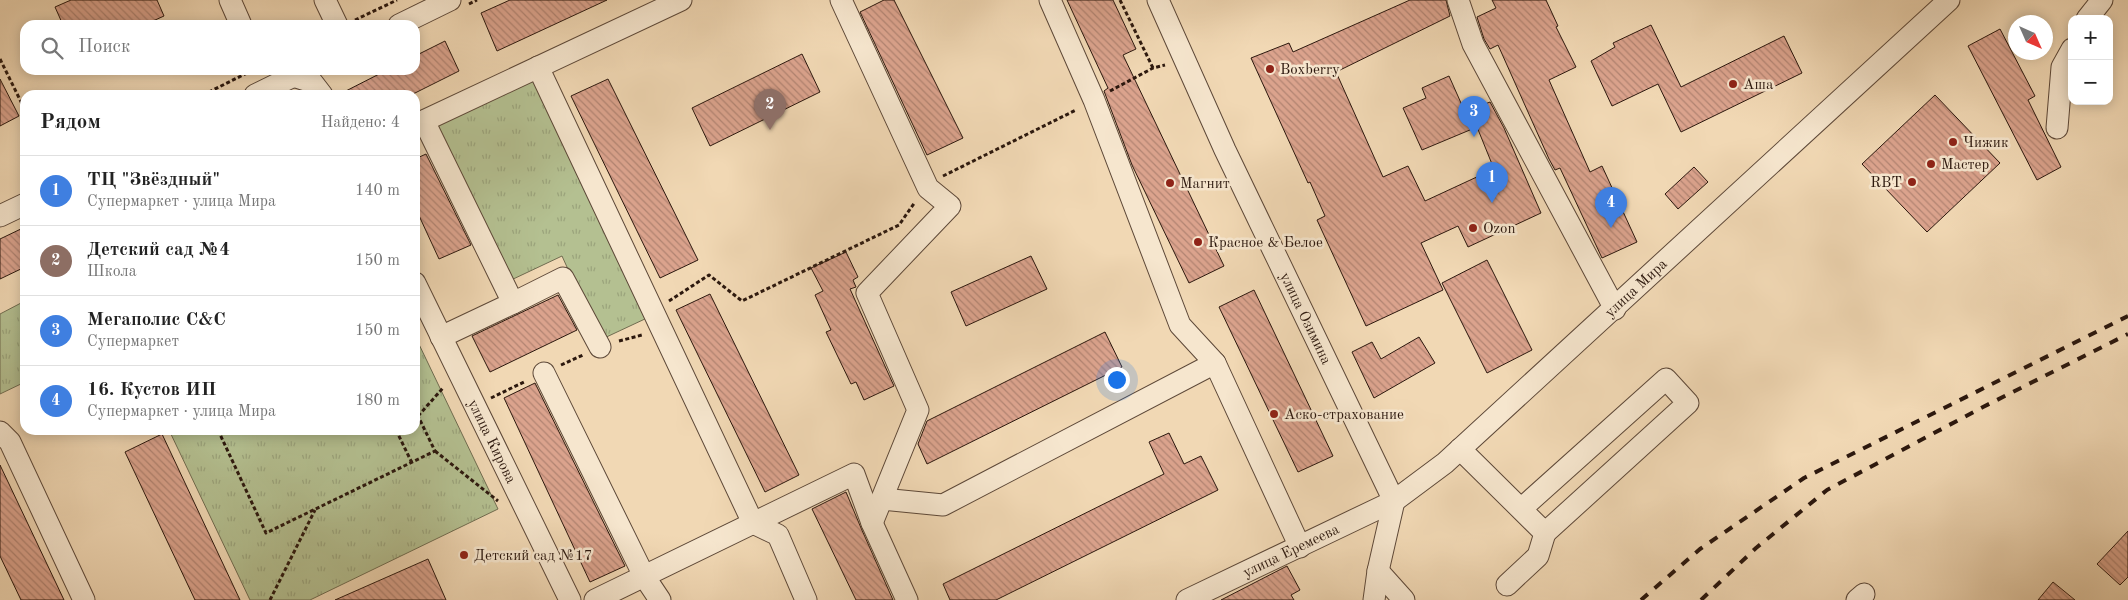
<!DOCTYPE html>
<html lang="ru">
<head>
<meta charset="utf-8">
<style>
	:root { --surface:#fff; --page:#f2f2f2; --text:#222; --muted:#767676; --line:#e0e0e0; --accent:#8f2418 }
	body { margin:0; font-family:"Old Standard TT",serif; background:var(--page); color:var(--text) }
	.controls { position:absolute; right:15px; top:15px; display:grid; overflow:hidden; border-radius:10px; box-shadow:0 2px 12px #0003 }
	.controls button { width:45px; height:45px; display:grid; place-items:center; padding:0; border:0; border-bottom:1px solid var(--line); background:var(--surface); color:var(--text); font:25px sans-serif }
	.compass { position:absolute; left:2008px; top:15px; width:45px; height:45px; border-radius:50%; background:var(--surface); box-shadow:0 2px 12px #0003; rotate:135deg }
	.you { position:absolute; left:1116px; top:379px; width:18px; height:18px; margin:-12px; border:4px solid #fff; border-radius:50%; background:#1a73e8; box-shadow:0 0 0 8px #1a73e833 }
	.badge { display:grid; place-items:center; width:32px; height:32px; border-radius:50%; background:var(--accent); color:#fff; font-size:16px; font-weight:700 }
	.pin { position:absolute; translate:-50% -41px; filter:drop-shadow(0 1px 2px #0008) }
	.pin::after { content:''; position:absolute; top:26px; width:18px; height:15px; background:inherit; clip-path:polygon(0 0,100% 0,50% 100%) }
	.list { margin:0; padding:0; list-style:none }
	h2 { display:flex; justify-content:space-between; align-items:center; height:65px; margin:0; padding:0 20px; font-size:21px }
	h2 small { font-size:16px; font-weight:400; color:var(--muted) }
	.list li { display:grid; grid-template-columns:32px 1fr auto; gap:15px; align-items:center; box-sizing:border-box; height:70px; padding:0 20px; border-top:1px solid var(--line) }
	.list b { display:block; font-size:19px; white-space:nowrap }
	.list p { margin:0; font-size:16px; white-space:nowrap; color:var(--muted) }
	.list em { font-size:16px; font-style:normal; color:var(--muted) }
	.icon { flex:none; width:28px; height:28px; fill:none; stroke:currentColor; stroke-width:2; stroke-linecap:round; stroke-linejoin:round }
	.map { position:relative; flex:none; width:2128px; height:600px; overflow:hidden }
	.search { position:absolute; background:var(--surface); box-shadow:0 2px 12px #0003; left:20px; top:20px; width:400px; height:55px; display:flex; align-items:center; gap:12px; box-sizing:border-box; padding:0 18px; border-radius:15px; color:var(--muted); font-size:19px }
	.panel { position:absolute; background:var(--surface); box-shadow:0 2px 12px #0003; left:20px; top:90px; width:400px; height:345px; border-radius:15px }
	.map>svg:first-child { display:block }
</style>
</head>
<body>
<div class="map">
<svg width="2128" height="600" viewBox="0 0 2128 600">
	<defs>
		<pattern id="park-tufts" width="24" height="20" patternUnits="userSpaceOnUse" patternTransform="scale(1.25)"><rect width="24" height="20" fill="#b4c091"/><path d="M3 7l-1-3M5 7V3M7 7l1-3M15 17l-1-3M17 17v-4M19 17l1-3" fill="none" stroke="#9ba47c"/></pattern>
		<pattern id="building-back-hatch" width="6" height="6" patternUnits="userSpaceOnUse" patternTransform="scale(1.25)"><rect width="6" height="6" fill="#dba38d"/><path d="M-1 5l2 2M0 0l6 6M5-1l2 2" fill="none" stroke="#b28472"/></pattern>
	</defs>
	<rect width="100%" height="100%" fill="#f1d8b4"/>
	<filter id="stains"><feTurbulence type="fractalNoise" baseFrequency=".004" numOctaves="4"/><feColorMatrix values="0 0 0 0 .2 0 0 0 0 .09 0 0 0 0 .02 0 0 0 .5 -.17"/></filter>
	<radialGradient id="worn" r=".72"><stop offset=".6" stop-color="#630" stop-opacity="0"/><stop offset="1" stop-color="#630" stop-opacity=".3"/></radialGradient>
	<g fill="url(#park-tufts)" stroke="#706c50">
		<polygon points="532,72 647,318 600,340 562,256 509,281 431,120"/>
		<polygon points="21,303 25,312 25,382 0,394 0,314"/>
		<polygon points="415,336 498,509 310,600 250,600 169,430 415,430"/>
	</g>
	<g fill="url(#building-back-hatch)" stroke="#2c180e">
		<polygon points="71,0 157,0 164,16 144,25 63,25 55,7"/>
		<polygon points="510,0 607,0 497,51 481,13"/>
		<polygon points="884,0 894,0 963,138 927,155 860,12"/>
		<polygon points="1067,0 1113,0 1136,49 1123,55 1224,266 1189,283 1132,165 1104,91 1108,88"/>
		<polygon points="1410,0 1446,0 1450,16 1336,72 1383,177 1408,166 1425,201 1494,169 1477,127 1422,150 1403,108 1426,98 1422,88 1449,76 1465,112 1490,102 1504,128 1541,213 1468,247 1458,226 1421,243 1443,290 1366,326 1317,220 1325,216 1310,182 1308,183 1251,58 1289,43 1293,52"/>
		<polygon points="1492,0 1546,0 1558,26 1556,27 1576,67 1549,80 1590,172 1602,166 1637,242 1602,258 1560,168 1555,170 1549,159 1498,45 1490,49 1484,39 1477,17 1496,8"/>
		<polygon points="1651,25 1681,87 1784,36 1802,73 1681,132 1658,84 1612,106 1591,61 1615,47 1613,43"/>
		<polygon points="2000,29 2035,96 2028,100 2061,167 2037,180 1968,46"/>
		<polygon points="445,41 459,71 411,95 338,95 387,70 415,70 415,56"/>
		<polygon points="802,54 820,92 710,146 692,108"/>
		<polygon points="0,79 19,116 0,126"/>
		<polygon points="608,79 698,260 660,278 571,96"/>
		<polygon points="1935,95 2000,163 1927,232 1862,164"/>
		<polygon points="426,154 471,245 439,259 415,207 415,159"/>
		<polygon points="1694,167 1708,182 1678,209 1665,194"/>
		<polygon points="25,227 25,267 0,279 0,239"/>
		<polygon points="846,252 858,277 853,280 856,287 850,289 894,386 864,400 856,382 851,384 826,332 831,330 815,295 823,291 811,268"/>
		<polygon points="1031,256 1047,289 966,326 951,292"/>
		<polygon points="1487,260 1532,350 1487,373 1442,283"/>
		<polygon points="1254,290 1333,456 1298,472 1219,307"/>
		<polygon points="710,294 799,475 765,492 676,310"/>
		<polygon points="558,295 577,330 490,372 472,336"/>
		<polygon points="1105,332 1122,367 927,464 918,444 927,421"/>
		<polygon points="1419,337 1435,363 1374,398 1352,352 1372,342 1381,359"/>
		<polygon points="535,383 625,566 590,582 504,398"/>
		<polygon points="1169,433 1184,464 1201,456 1218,490 996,600 950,600 943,584 1164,474 1149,442"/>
		<polygon points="162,434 240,600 195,600 125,452"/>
		<polygon points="0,465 64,600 21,600 0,556"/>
		<polygon points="846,492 861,528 893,600 856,600 812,509"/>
		<polygon points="2128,531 2128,577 2120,585 2097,564"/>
		<polygon points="428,559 446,600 335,600"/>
		<polygon points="1287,566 1300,590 1291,595 1294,600 1221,600"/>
		<polygon points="2053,582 2075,600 2038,600"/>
	</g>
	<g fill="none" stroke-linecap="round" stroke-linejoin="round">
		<defs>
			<g id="minor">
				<polyline points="230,0 241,25"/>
				<polyline points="325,0 337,25"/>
				<polyline points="841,0 928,188 950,206 867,293 918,410 872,523"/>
				<polyline points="1050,0 1094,100 1180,325 1215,363 1300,547"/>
				<path id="s1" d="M1158 0 1225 150 1394 501"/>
				<polyline points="1458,0 1473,44 1615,309"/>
				<polyline points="2087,19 2102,0"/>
				<polyline points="399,25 450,0"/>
				<polyline points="538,67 753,523 778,535 806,600"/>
				<polyline points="287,74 312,82 322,95"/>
				<polyline points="255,95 306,70"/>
				<polyline points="424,121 513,303 441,337"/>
				<polyline points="415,125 681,0"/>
				<polyline points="2057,128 2062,67 2072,49"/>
				<polyline points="0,216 25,204"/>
				<path id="s2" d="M415 283 570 600"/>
				<polyline points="513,303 563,278 600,347"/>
				<polyline points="544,373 644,576 660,600"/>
				<polyline points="0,432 10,442 84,600"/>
				<polyline points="1460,449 1545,533 1688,403 1666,379 1521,509"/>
				<polyline points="882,499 943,505 1215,363"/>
				<polyline points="1378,571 1404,600"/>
				<polyline points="1507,585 1538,556 1545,533"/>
				<polyline points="595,600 854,474 872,523 907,600"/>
				<path id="s3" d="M1187 600 1394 501 1445 463 1949 0"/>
				<polyline points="1374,600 1378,571 1394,501"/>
				<polyline points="1857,600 1864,594"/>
			</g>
		</defs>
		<use href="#minor" stroke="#5d4838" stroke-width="23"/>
		<g stroke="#2c180e" stroke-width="3" stroke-dasharray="4 2.5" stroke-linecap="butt">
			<polyline points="1120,0 1153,68"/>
			<polyline points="469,4 477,0"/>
			<polyline points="355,20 397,0"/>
			<polyline points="0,59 25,110"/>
			<polyline points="1110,91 1153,68 1165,65"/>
			<polyline points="203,95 253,70"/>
			<polyline points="943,176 1076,110"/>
			<polyline points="669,301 709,275 742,301 899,225 915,202"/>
			<polyline points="619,341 642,335"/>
			<polyline points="561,365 583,355"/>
			<polyline points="491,398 526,381"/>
			<polyline points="418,416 443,388"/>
			<polyline points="218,430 266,533 435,451 418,416 415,417"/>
			<polyline points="396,430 412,463"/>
			<polyline points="435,451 498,501"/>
			<polyline points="270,600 315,510"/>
		</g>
		<use href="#minor" stroke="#f6e6ce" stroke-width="21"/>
		<g stroke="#2c180e" stroke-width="4" stroke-dasharray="9 9" stroke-linecap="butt">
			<polyline points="1641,600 1700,549 1804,478 2128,316"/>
			<polyline points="1701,600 1756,548 1827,490 1983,407 2128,334"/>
		</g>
	</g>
	<g fill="#8f2418" stroke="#f6e6ce" stroke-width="2">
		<circle cx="1270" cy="69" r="5"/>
		<circle cx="1733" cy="84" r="5"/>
		<circle cx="1953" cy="142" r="5"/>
		<circle cx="1931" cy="164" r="5"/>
		<circle cx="1912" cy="182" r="5"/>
		<circle cx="1170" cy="183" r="5"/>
		<circle cx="1473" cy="228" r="5"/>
		<circle cx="1198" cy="242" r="5"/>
		<circle cx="1274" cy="414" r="5"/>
		<circle cx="464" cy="555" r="5"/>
	</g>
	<g text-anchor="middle" stroke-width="5" stroke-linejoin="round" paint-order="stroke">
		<g font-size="15" fill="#2c180e" stroke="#f6e6ce" text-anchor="start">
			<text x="1280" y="74">Boxberry</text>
			<text x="1743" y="89">Аша</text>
			<text x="1963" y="147">Чижик</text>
			<text x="1941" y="169">Мастер</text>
			<text x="1902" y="187" text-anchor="end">RBT</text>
			<text x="1180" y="188">Магнит</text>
			<text x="1483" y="233">Ozon</text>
			<text x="1208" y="247">Красное &amp; Белое</text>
			<text x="1284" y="419">Аско-страхование</text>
			<text x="474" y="560">Детский сад №17</text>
		</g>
		<g font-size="15" fill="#2c180e" stroke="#f6e6ce">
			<text dy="5" stroke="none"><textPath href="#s3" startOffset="552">улица Мира</textPath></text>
			<text dy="5" stroke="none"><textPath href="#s1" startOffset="351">улица Озимина</textPath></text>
			<text dy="5" stroke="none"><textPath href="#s2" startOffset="176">улица Кирова</textPath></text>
			<text dy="5" stroke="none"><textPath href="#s3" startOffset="115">улица Еремеева</textPath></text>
		</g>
	</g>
	<rect width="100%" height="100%" filter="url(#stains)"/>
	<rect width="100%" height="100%" fill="url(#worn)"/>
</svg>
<div class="controls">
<button>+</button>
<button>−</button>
</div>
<svg class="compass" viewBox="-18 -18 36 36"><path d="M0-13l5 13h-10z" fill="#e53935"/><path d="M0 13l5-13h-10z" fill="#767676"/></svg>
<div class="you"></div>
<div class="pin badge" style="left:1492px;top:203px;background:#3f7fe0">1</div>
<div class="pin badge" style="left:770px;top:130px;background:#8d6e63">2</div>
<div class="pin badge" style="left:1474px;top:137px;background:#3f7fe0">3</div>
<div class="pin badge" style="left:1611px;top:228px;background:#3f7fe0">4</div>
<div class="search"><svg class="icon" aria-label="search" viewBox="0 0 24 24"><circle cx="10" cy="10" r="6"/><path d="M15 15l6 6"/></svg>Поиск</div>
<section class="panel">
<h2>Рядом<small>Найдено: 4</small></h2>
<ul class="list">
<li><span class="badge" style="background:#3f7fe0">1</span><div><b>ТЦ &quot;Звёздный&quot;</b><p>Супермаркет · улица Мира</p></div><em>140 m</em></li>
<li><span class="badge" style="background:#8d6e63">2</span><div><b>Детский сад №4</b><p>Школа</p></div><em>150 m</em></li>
<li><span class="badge" style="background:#3f7fe0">3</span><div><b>Мегаполис C&amp;C</b><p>Супермаркет</p></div><em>150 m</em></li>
<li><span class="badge" style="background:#3f7fe0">4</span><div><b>16. Кустов ИП</b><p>Супермаркет · улица Мира</p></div><em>180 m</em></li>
</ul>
</section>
</div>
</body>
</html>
